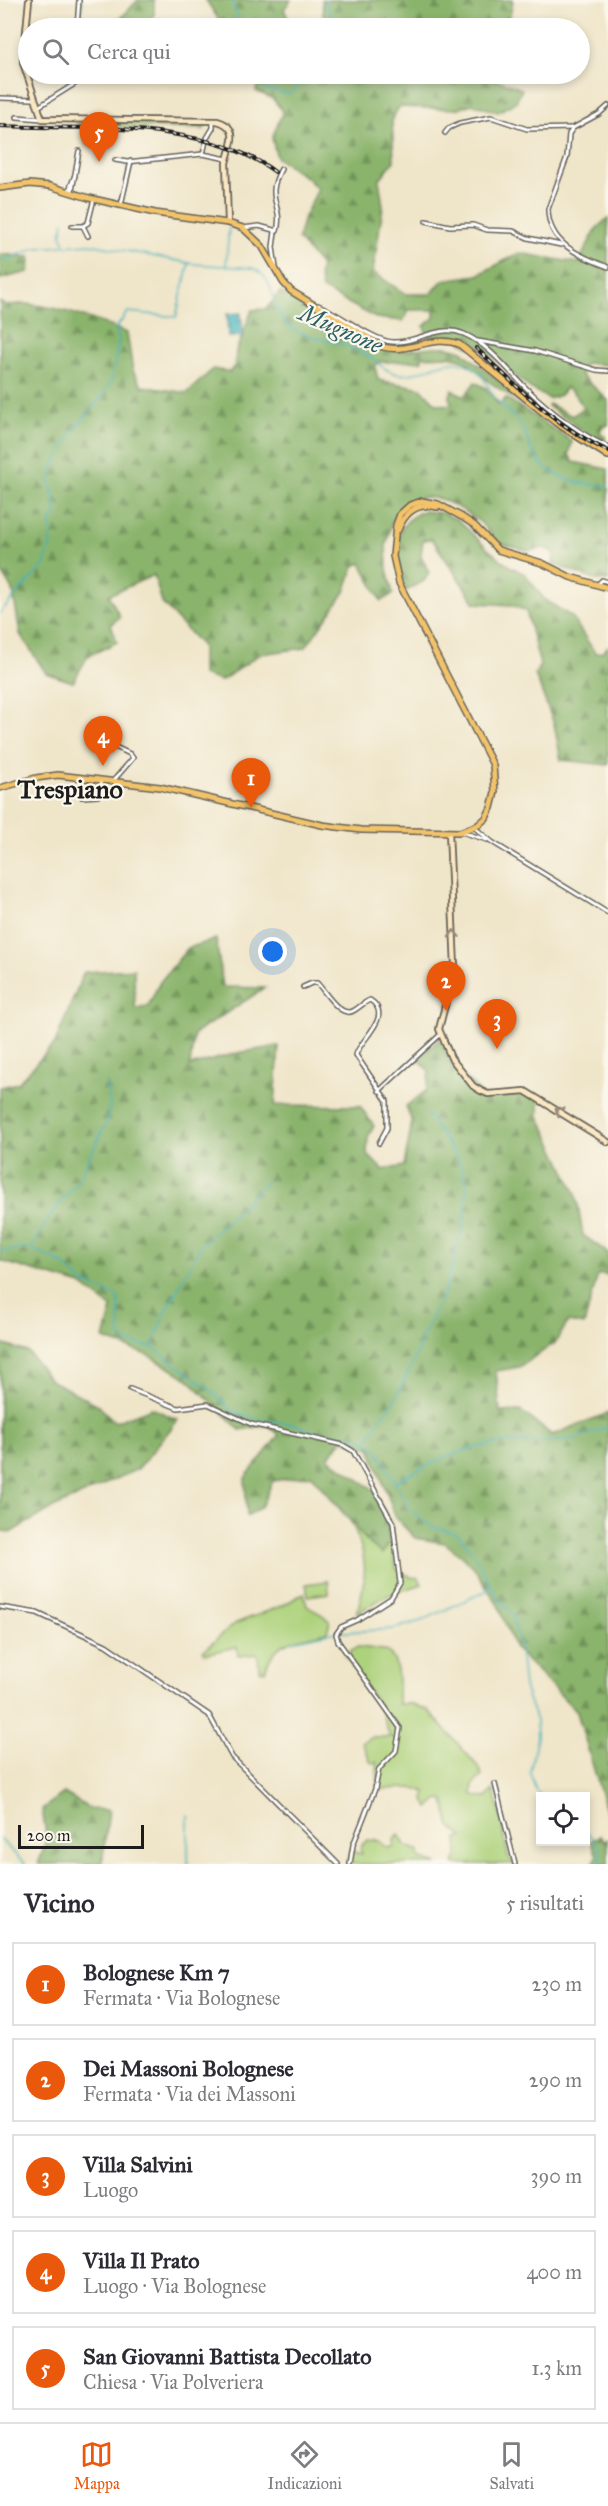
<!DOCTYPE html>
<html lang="it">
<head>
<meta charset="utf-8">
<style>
	:root { --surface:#fff; --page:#f2f2f3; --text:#2b2b33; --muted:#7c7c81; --line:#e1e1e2; --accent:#ea580c }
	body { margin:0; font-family:"IM FELL Great Primer",serif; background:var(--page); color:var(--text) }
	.controls { position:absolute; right:18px; bottom:18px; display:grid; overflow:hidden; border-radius:0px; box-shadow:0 3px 9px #0003 }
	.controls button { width:54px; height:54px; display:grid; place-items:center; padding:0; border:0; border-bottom:2px solid var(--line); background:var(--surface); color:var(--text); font:30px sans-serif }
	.scale { position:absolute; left:18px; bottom:15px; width:126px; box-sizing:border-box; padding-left:6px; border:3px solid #1c1c1c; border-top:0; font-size:16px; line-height:21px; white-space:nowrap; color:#1c1c1c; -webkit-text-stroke:4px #fbf7ec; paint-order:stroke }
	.you { position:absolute; left:273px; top:952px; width:21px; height:21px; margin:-15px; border:4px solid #fff; border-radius:50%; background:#1a73e8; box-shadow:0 0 0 9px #1a73e833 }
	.badge { display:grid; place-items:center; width:39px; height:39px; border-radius:50%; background:var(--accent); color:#fff; font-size:20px; font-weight:700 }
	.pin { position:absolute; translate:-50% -50px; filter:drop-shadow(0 2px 3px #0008) }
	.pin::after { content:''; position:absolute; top:32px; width:21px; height:18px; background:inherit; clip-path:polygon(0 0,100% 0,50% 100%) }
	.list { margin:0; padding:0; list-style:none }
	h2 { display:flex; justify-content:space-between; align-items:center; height:78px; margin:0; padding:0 24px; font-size:26px }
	h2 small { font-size:20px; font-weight:400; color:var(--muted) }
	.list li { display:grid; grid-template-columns:39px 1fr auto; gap:18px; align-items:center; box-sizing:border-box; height:84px; margin:0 12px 12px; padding:0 12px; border:2px solid var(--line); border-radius:0px }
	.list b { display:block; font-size:22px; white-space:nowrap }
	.list p { margin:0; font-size:20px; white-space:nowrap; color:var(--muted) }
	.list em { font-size:20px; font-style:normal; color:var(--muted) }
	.icon { flex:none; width:33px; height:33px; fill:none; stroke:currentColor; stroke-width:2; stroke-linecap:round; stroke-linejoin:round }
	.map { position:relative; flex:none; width:608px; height:1864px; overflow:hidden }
	.search { position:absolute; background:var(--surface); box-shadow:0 3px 9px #0003; left:18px; right:18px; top:18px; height:66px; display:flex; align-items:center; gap:15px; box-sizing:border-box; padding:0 21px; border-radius:33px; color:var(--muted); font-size:22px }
	.sheet { height:558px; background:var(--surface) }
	nav { display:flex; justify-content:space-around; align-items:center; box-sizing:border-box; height:84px; border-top:2px solid var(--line); background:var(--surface); font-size:16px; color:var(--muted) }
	nav a { display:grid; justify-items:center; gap:3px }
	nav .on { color:var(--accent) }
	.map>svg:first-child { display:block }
</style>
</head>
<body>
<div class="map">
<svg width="608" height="1864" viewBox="0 0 608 1864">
	<defs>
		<pattern id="forest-firs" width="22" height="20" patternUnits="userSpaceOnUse" patternTransform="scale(1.5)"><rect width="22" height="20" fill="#8ab46c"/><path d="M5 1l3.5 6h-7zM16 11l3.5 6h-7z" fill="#709258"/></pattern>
		<pattern id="water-ripples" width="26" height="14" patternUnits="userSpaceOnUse" patternTransform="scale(1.5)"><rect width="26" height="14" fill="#40b0ba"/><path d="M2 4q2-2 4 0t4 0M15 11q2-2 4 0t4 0" fill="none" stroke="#358e96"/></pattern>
	</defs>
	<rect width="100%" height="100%" fill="#fbf7ec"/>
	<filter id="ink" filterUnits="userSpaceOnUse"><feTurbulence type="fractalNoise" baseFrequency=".0167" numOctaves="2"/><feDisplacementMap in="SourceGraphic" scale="12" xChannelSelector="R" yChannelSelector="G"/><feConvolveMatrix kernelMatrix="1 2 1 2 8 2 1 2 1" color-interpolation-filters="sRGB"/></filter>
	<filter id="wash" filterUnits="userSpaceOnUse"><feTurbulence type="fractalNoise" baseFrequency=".008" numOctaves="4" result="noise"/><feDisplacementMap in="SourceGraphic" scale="24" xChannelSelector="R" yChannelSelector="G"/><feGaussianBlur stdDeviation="1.35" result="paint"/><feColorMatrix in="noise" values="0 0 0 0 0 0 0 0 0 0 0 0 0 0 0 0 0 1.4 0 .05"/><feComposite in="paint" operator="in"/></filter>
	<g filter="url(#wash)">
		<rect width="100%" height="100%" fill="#efe5c9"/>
		<g fill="#add27c" stroke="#64774c" stroke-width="1.5">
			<polygon points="86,121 204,123 204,129 76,125 76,123"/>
			<polygon points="86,134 110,136 109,146 86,145"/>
			<path d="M380 1504 391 1524 396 1569 413 1578 418 1577 422 1584 386 1596 357 1613C368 1574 368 1555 350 1520L368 1542 388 1526Z"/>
			<polygon points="328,1581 329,1593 308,1596 306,1584"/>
			<path d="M304 1593 307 1606C315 1612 323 1613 330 1621L327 1632C297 1641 275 1637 265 1671L259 1670 258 1654 238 1656 237 1647 205 1654 203 1651 236 1623 282 1606Z"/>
			<path d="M357 1647C366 1648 378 1648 386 1651 401 1658 398 1691 398 1704H412L428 1710 479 1768 482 1776 473 1784 472 1795 486 1798 493 1790 500 1811 508 1857 515 1864H454L458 1853 457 1838 463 1837 450 1826 444 1800 439 1799 428 1808 424 1800 426 1792 415 1788 378 1789 377 1762 371 1763 362 1742 372 1737H390L379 1707 345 1654Z"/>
			<polygon points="399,1835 405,1845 419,1851 419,1858 438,1864 347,1864 350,1851 362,1854 360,1847 367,1840 379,1841 388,1848 394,1846 394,1840"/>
		</g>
		<g fill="url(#forest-firs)" stroke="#536844" stroke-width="1.5">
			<polygon points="138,0 154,0 154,17 146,20 142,28 122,28 121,18"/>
			<polygon points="206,0 291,0 284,9 292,28 224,28"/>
			<polygon points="322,0 513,0 510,16 488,28 324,28"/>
			<path d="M254 74H481L522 89 516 102 498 112 472 104 456 109 399 107 392 119 394 161 379 180 383 206 373 272 405 294H431L443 280 478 275 519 253 578 263 596 229 608 218V365L585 363 581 375 608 400V425L601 428 600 434 605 437V443L583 431 548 406 549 404 572 416 583 409C580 400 575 392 566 388L560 395 549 399 530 388 475 343 470 347 457 339 428 337 424 326 434 318V310H409L403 321 376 318 322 289 319 274 321 266 298 239 304 217 318 189 306 177 277 158 272 138 283 111 273 99 256 91 259 81Z"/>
			<polygon points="0,254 30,257 29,272 0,279"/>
			<path d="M280 292 380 348C409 357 432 339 462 351L541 417 488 381 481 373 461 359 447 356 421 357 422 361 379 362 375 366 378 380 421 388C434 400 432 407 452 404L449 398 452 390 465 396 475 382 486 388 499 405 506 398 572 441 569 454 573 462 608 469V581L595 580 553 564 554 553 545 548 528 551 499 543 481 523 461 509 441 499 424 497 408 503 393 518 386 545 387 569 393 594 381 601 361 563 354 566 345 592 305 648 260 654 221 681 202 675V646L162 603 154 575 109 595 120 617 111 624 117 642 88 656 73 682 46 673 20 634 13 592 0 569V302L7 306C34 297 100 321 127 333L133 371 142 386 187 393 213 369 230 372 235 365 236 351 252 310 266 309Z"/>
			<path d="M423 511 443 513 458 520 490 551 511 567 525 574 545 600 572 617 595 653 603 652 608 646V765L561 760 554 724 535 674 540 665 526 611 512 605 475 603 432 539 423 540 421 555 429 573 424 581 406 591C395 562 388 525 423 511Z"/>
			<polygon points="216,939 223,987 265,988 194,1034 190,1066 237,1053 279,1046 275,1105 360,1106 374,1126 368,1137 367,1154 383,1170 404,1166 412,1122 406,1106 427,1090 429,1071 418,1059 440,1039 451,1064 484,1096 519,1095 539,1100 539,1116 576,1194 583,1235 608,1253 608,1275 598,1274 584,1325 568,1322 555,1343 519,1367 496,1371 500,1412 521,1411 552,1435 608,1413 608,1817 577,1712 515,1648 498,1605 473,1566 445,1543 415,1538 396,1518 370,1448 343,1439 328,1458 374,1490 388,1526 389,1543 382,1554 368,1542 311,1475 273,1481 261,1507 247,1516 245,1478 279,1435 268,1425 240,1430 188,1379 150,1356 104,1339 112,1308 81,1285 0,1261 0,1087 18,1083 55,1043 84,972 134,969 135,1008 148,1006 160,982 188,948"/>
			<polygon points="0,1344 28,1352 50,1380 97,1404 115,1422 152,1408 178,1420 138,1469 51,1509 10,1533 0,1530"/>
			<polygon points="64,1793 90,1809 109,1810 102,1864 38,1864 47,1840 42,1809"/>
			<polygon points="600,1835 606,1842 608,1838 608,1864 593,1864 597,1856 591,1841"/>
		</g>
		<polygon fill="url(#water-ripples)" stroke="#2e666b" stroke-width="1.5" points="241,313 243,336 228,337 227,314"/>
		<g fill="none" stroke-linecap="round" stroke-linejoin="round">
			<g stroke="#40b0ba" stroke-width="1.5">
				<polyline points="232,0 241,28"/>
				<polyline points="326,0 325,3 335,23 335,28"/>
				<polyline points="80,28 82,0"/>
				<polyline points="258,74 265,90 289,94 298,87 305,74"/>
				<polyline points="64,222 61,235 65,244"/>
				<path d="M0 262 36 248 90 244 194 264 252 268C275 276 271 304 284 321 298 339 331 338 351 348 358 351 368 356 375 361 382 366 385 370 394 373 420 382 449 347 476 370 485 377 487 387 494 396 501 406 511 413 519 423 526 432 528 446 535 456 550 479 583 485 608 486"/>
				<polyline points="226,265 229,227"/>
				<polyline points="0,613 44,565 50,547 51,522 57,508 50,482 52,469 73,431 103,395 111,381 119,341 116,328 128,312 176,317 189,263"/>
				<polyline points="31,1249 50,1216 79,1179 108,1119 110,1104 106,1083"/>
				<polyline points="0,1251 27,1249 42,1253 63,1264 82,1282 115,1295 119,1299 120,1337 126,1342 152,1347 206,1386 232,1411 256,1419 294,1424 311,1431 359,1438 370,1443 382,1458 409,1508 430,1526 458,1534 473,1553 499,1599 512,1614 520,1647 524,1687 536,1721 537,1736 530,1772 536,1791 541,1796"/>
				<polyline points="152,1347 165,1313 200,1247 267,1181"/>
				<polyline points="366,1441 381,1417 393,1403 415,1358 424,1333 445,1290 464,1225 467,1184 459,1161 427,1114"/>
				<path d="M394 1483C425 1464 466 1446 503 1443 526 1440 550 1444 573 1439 585 1436 596 1431 608 1427"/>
				<polyline points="292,1641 330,1633 393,1629 421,1621 492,1588"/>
				<polyline points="188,1815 188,1864"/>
				<path d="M586 1831C595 1839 603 1851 599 1864"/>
				<polyline points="0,1839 25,1864"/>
			</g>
		</g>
	</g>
	<g filter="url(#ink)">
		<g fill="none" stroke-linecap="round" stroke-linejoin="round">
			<defs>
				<g id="street">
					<polyline points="77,28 79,0"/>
					<polyline points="73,85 91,74"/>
					<polyline points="0,98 34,99"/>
					<path d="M608 106 599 114 573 128 569 134 567 157 548 209C548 244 580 256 608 267"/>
					<polyline points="38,107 73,85 74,74"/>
					<polyline points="17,117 42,119"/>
					<polyline points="445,133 449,128 460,123 491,117 527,129 573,128"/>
					<polyline points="207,138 213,128 213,121"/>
					<polyline points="203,154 206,141"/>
					<polyline points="115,160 127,162 203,154 227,159"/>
					<polyline points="69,190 75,175"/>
					<polyline points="72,191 79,151"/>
					<polyline points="121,205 131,161"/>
					<polyline points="426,221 450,226 473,225 487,230 513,231 528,238 561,245"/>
					<polyline points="72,226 83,226 88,223 94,199"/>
					<polyline points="83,226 88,236"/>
					<path d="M243 228 259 226 277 231C284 204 264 200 281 169"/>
					<polyline points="275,232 273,247 276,268"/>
					<path d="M318 305C338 313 374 341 392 342 417 344 438 323 464 334 489 345 507 369 526 388 550 411 578 433 608 447"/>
					<polyline points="478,341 535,351 596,370 608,371"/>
					<polyline points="598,584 602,580 608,582"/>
					<polyline points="109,744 130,754 133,758 114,780"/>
					<polyline points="82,797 98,796 102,781"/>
					<polyline points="475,828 492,842 608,913"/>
					<polyline points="462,832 487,840"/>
					<path d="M303 987 312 983H317C325 991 340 1018 353 1011 359 1008 364 1002 370 1000 395 1016 359 1040 356 1055L387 1101V1128L379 1143"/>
					<polyline points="379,1091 440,1035"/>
					<polyline points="130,1389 178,1408 208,1404 251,1424 343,1445 353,1451 393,1523 400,1583 391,1598 357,1620 341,1627 336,1634 338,1641 400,1728 396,1751 379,1769 375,1789 353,1845 350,1864"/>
					<polyline points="0,1607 37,1613 106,1645 209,1715 232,1757 338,1864"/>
					<polyline points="495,1784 515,1864"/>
				</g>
				<g id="secondary">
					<path d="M29 0 23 63 42 119 217 121C230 124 235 133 231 145"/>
					<polyline points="228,223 226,163 230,149"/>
					<polyline points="449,832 455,967 439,1029 451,1058 473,1086 481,1091 488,1094 525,1091 608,1142"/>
				</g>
				<g id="primary">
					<path d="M0 188 30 184 50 186 89 198 155 213 228 223 243 228 262 246 283 282 291 291 383 347C409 354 433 334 459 344L556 423 608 456"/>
					<path d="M398 530C405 512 417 502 437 507"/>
					<polyline points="0,788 36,778 58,775 160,787 322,825 361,830 460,832 478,825 486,818 491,808 495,792 493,765 399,583 393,556 396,525 400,514 410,505 422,501 438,504 462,517 474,525 498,550 542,563 570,577 608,588"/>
				</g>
			</defs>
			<use href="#street" stroke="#666259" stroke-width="6"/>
			<use href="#secondary" stroke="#666259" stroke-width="8"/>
			<use href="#primary" stroke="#666259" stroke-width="8"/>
			<use href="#street" stroke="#fff" stroke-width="3"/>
			<use href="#secondary" stroke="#fae7c3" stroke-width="4.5"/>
			<use href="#primary" stroke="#f2c36a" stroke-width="5"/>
			<defs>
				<g id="rail">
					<path d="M0 126C85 130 205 119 275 172"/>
					<path d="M476 348C515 385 558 428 608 451"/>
				</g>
			</defs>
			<use href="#rail" stroke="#1c1c1c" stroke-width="4"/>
			<use href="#rail" stroke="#fbf7ec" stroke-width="1.5" stroke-dasharray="4.5" stroke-linecap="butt"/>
		</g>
		<defs><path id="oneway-chevron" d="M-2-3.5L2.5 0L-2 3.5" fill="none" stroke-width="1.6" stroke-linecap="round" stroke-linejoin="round" transform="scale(1.5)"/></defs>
		<g stroke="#968c78">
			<use href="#oneway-chevron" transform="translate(454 934) rotate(-93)"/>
			<use href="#oneway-chevron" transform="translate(559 1111) rotate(-147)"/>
		</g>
	</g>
	<g text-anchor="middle" stroke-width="4.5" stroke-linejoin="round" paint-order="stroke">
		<g font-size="24" font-style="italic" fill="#2c5f63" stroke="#fbf7ec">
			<text transform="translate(341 329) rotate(24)" y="8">Mugnone</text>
		</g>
		<g font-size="26" font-weight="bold" fill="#1c1c1c" stroke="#fbf7ec">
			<text x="70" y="798">Trespiano</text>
		</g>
	</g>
</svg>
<div class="controls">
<button><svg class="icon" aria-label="locate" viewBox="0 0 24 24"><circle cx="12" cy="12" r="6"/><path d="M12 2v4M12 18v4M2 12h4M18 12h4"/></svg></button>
</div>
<div class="scale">200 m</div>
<div class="you"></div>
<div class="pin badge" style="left:251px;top:808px">1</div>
<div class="pin badge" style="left:446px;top:1011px">2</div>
<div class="pin badge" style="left:497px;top:1049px">3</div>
<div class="pin badge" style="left:103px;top:766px">4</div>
<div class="pin badge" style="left:99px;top:162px">5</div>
<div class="search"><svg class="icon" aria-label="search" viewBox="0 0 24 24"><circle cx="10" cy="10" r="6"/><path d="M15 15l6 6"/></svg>Cerca qui</div>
</div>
<section class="sheet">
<h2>Vicino<small>5 risultati</small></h2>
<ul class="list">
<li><span class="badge">1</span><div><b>Bolognese Km 7</b><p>Fermata · Via Bolognese</p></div><em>230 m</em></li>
<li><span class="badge">2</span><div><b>Dei Massoni Bolognese</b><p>Fermata · Via dei Massoni</p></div><em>290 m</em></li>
<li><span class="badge">3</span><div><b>Villa Salvini</b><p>Luogo</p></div><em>390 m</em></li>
<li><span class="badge">4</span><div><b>Villa Il Prato</b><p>Luogo · Via Bolognese</p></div><em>400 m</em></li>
<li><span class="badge">5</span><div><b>San Giovanni Battista Decollato</b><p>Chiesa · Via Polveriera</p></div><em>1.3 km</em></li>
</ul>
</section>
<nav>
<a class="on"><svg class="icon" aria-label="map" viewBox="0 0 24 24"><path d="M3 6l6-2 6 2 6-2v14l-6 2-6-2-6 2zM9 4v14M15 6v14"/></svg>Mappa</a>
<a><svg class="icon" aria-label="directions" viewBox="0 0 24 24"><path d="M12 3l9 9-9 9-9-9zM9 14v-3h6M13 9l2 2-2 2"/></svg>Indicazioni</a>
<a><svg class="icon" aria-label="saved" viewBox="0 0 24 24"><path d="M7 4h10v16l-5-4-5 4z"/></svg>Salvati</a>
</nav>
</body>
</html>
